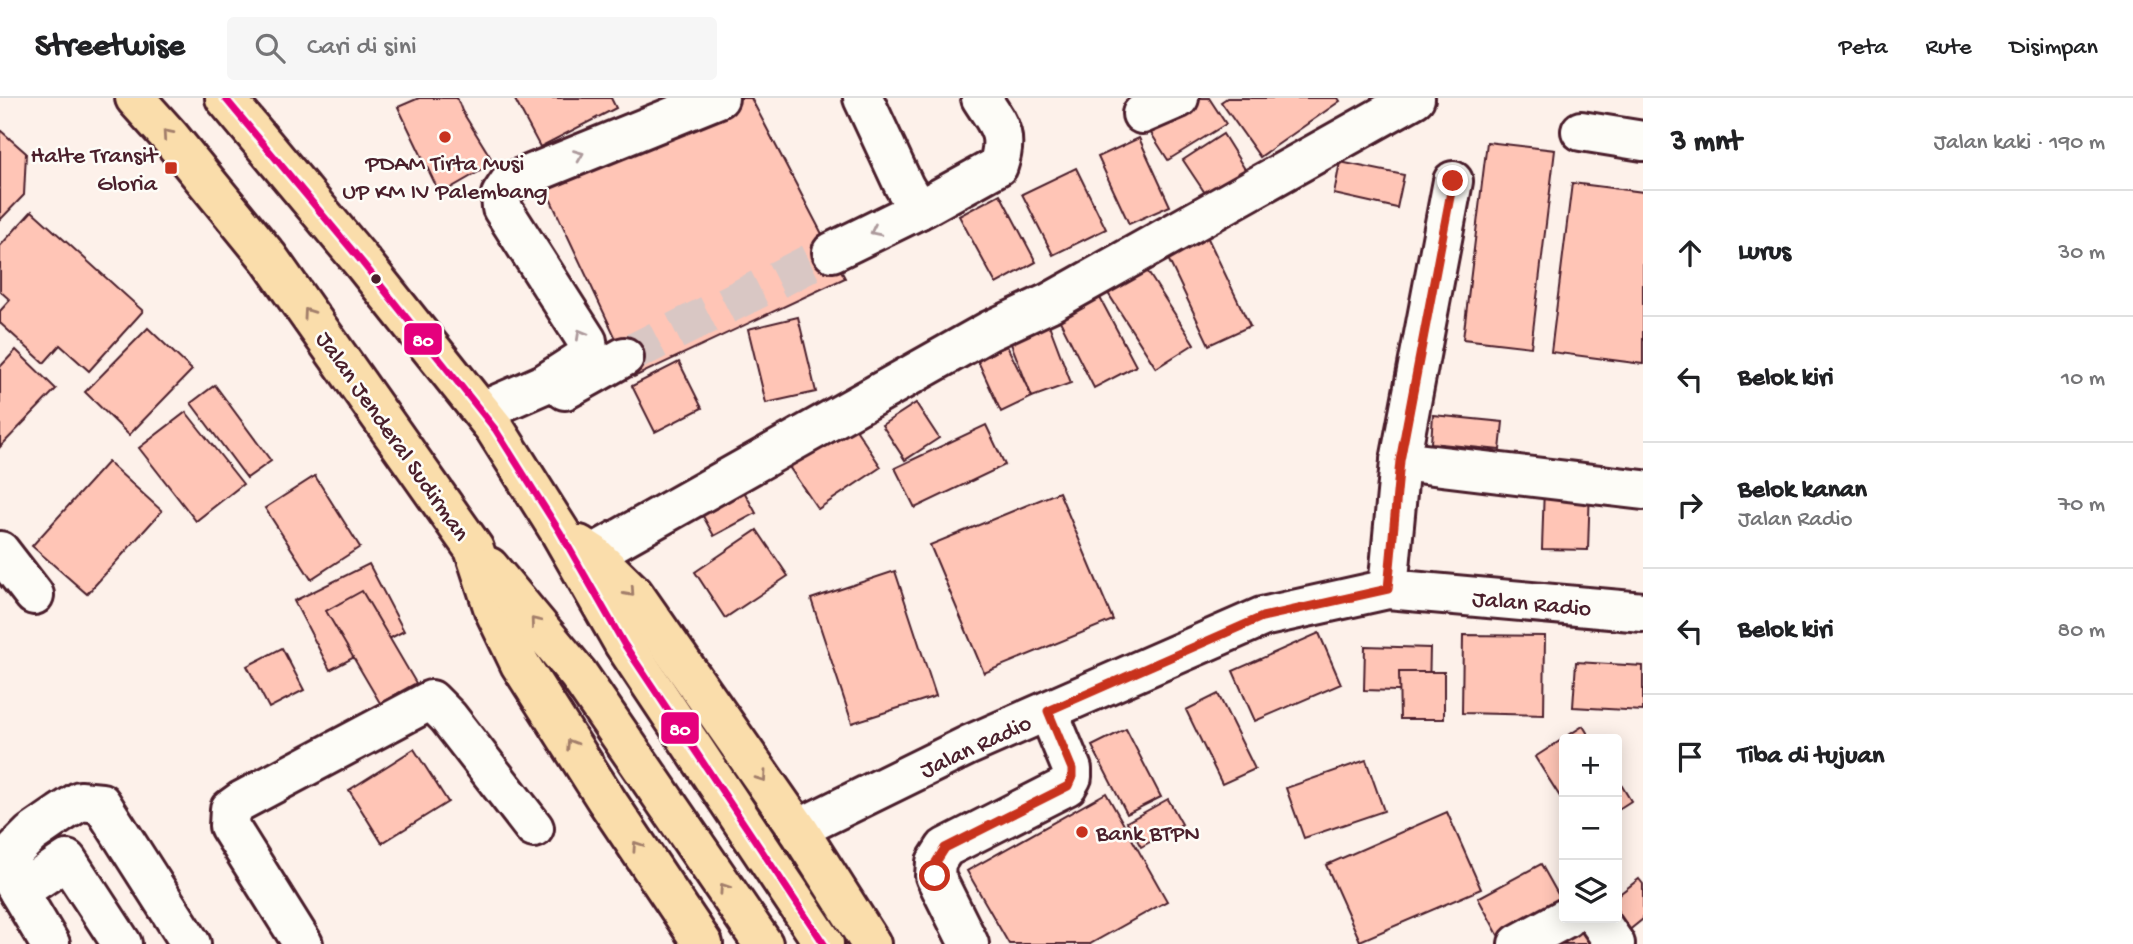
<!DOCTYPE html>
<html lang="id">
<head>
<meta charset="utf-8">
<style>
	:root { --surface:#fff; --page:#f6f6f6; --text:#202124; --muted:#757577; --line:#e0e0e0 }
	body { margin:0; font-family:"Gochi Hand",sans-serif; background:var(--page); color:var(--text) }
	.controls { position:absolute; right:21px; bottom:21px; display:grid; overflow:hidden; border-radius:7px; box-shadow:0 4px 18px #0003 }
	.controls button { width:63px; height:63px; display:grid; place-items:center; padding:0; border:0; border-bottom:2px solid var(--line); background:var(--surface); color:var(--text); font:35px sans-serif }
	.stop { position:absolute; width:21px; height:21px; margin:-16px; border:5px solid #c8321e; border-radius:50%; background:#fff }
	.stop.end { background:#c8321e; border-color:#fff; box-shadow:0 2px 7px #0008 }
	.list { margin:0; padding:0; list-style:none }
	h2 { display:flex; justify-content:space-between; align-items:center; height:91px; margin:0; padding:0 28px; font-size:30px }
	h2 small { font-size:23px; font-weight:400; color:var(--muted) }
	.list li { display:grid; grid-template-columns:46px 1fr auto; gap:21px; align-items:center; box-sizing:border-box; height:126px; padding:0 28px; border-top:2px solid var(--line) }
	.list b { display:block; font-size:26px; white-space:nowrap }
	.list p { margin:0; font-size:23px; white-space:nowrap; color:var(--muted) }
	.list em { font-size:23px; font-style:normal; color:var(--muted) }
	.icon { flex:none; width:38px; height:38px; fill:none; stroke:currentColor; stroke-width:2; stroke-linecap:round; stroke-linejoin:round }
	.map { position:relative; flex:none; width:1643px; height:846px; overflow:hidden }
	header { display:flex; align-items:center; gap:42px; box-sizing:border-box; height:98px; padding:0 35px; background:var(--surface); border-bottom:2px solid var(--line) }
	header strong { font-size:33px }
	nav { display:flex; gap:38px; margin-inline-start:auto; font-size:24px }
	.search { width:490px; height:63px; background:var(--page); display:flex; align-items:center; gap:18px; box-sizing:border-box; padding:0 24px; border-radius:7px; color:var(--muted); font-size:26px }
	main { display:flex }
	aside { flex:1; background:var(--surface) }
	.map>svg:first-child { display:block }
</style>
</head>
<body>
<header>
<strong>Streetwise</strong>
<div class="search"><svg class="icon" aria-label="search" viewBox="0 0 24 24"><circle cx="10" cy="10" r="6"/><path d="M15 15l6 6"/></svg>Cari di sini</div>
<nav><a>Peta</a><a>Rute</a><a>Disimpan</a></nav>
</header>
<main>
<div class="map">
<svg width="1643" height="846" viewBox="0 0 1643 846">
	<rect width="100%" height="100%" fill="#fdf1ea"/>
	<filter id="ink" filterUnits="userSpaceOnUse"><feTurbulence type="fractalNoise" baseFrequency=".0143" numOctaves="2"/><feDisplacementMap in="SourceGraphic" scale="14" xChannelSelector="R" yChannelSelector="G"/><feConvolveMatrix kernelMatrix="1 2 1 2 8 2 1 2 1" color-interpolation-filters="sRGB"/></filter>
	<g filter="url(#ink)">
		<g fill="#ffc5b6" stroke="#4a1f2b" stroke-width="2">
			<polygon points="419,0 457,0 462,13 494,65 440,96 398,9"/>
			<polygon points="514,0 611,0 616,10 540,49"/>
			<polygon points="738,0 751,0 845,180 634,279 539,77"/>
			<polygon points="1200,0 1209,0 1226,26 1168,62 1149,32"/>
			<polygon points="1227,0 1338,0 1340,3 1260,59 1221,4"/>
			<polygon points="0,32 26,55 24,97 0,122"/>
			<polygon points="1223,36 1246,73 1207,98 1183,62"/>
			<polygon points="1139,40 1170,108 1129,126 1098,59"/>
			<polygon points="1487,44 1555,52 1531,249 1463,241"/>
			<polygon points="1340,64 1404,77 1397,110 1334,96"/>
			<polygon points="1076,70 1106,131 1053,157 1022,96"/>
			<polygon points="1572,85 1643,94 1643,266 1551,254"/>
			<polygon points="1000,96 1036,164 996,186 959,118"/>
			<polygon points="32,113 143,213 89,273 60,247 44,265 0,225 0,213 10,202 0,193 0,148"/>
			<polygon points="1203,130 1250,228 1209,247 1163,150"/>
			<polygon points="1144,168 1194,246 1156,270 1106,192"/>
			<polygon points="1099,198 1136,268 1094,290 1058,219"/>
			<polygon points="798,219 816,294 766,305 748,231"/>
			<polygon points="1048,224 1071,285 1032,299 1008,238"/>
			<polygon points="148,230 192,272 129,337 85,294"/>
			<polygon points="1007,248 1032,299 1001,314 977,261"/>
			<polygon points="16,252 56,291 0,349 0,269"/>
			<polygon points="679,264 702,310 655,334 632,288"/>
			<polygon points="215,287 271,363 247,380 191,305"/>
			<polygon points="916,305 939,340 905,362 882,327"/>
			<polygon points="186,314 243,386 196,423 139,350"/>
			<polygon points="1433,317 1503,324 1500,352 1431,345"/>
			<polygon points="847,318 881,369 818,411 783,360"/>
			<polygon points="986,327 1005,367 915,410 895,370"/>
			<polygon points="108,364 162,413 87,496 32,448"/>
			<polygon points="315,378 360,449 311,481 265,410"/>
			<polygon points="741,388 756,415 714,438 699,411"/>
			<polygon points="1544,388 1590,389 1588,452 1542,451"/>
			<polygon points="1059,394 1113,522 984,575 930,447"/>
			<polygon points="757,432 788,478 725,520 695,474"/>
			<polygon points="369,466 404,533 330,572 294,503"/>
			<polygon points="895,473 936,598 852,625 811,501"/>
			<polygon points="362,493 416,585 380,605 326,513"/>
			<polygon points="1319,535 1341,586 1255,623 1233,573"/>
			<polygon points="1463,537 1545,538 1544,617 1462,615"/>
			<polygon points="1365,548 1430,550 1429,594 1364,592"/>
			<polygon points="282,550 304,592 269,610 247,568"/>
			<polygon points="1576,564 1643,568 1643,613 1573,609"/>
			<polygon points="1399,574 1444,574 1444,621 1400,621"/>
			<polygon points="1218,596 1255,671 1222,686 1186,612"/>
			<polygon points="1583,628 1591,641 1564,641 1564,705 1535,659"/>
			<polygon points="1126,631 1161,699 1127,716 1092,648"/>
			<polygon points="414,651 448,704 382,745 349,692"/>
			<polygon points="1366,662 1384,713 1304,740 1286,690"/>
			<polygon points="1617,680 1631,703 1617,712"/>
			<polygon points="1106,695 1167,803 1090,846 1009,846 967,773"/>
			<polygon points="1168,701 1182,726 1141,749 1127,724"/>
			<polygon points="1447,714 1481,791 1360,843 1326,767"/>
			<polygon points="1541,766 1564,807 1503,846 1478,800"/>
			<polygon points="1639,781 1643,786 1643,821 1622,838 1617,820 1617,798"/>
			<polygon points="1575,820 1591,846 1532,846"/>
		</g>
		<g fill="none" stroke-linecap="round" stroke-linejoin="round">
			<polyline stroke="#d9c7c4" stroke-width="38" stroke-dasharray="38 19" stroke-linecap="butt" points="624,259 832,154"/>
			<defs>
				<g id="minor">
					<polyline points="863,0 904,88 918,112"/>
					<polyline points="1142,16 1179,0"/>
					<polyline points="1581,33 1643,43"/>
					<path d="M832 154 924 109 998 68C1009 35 998 27 981 0"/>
					<polyline points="565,292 624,259"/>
					<polyline points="482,313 544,286 584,260 588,251 587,243 502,110 501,97 509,85 719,0"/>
					<polyline points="1400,363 1643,392"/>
					<polyline points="0,453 34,497"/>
					<polyline points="593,456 989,233 1049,205 1415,0"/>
					<polyline points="1388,491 1400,363 1453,83"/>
					<polyline points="798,731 969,647 1262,519 1388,491 1643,514"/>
					<polyline points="19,794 67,762 122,846"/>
					<polyline points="1597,820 1615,846"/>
					<polyline points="50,846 12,782 10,765 15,752 31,736 60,716 80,703 101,705 191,846"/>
					<polyline points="303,846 229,728 230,711 241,703 431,602 448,619 534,730"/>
					<polyline points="969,846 935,778 936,764 945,750 1067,688 1072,679 1072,671 1048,613"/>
					<polyline points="1518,846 1566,820"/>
				</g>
				<g id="highway">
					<polyline points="135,0 170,39 268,159 474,451 494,512 520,566 607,703 703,846"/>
					<polyline points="225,0 362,164 495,331 560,434 624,546 824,846"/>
					<polyline points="579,447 593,456 634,496 798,731 871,846"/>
					<polyline points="489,469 578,576 763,846"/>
				</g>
			</defs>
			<use href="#minor" stroke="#4a1f2b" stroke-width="44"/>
			<use href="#highway" stroke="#4a1f2b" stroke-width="44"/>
			<use href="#minor" stroke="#fdfcf7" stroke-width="38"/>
			<use href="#highway" stroke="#faddab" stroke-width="38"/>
			<defs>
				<polyline id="bus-1" points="225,0 362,164 495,331 560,434 624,546 824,846"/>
			</defs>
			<use href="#bus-1" stroke="#fdfcf7" stroke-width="12"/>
			<use href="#bus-1" stroke="#e5007d" stroke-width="7"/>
		</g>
		<defs><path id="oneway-chevron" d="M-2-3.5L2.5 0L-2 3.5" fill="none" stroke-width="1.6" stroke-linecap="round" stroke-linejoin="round" transform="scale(1.75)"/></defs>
		<g stroke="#a27e6b">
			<use href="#oneway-chevron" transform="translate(167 36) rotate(-131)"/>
			<use href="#oneway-chevron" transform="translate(308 215) rotate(-125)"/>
			<use href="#oneway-chevron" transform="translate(630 494) rotate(48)"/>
			<use href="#oneway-chevron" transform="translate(535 524) rotate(-130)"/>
			<use href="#oneway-chevron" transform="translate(571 646) rotate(-122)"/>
			<use href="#oneway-chevron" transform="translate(762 679) rotate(55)"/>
			<use href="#oneway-chevron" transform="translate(637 748) rotate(-124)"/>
			<use href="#oneway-chevron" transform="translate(724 790) rotate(-124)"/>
		</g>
		<g stroke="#ac999b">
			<use href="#oneway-chevron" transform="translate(579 57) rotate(-22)"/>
			<use href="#oneway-chevron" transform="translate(875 133) rotate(154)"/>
			<use href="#oneway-chevron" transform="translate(581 236) rotate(-119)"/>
		</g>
	</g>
	<g fill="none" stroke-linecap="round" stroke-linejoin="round" filter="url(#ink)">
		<polyline stroke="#c8321e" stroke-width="9" points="935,778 936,764 945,750 1068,688 1072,679 1072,671 1048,613 1262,519 1388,491 1400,363 1453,83"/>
	</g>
	<g fill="#c8321e" stroke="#fdfcf7" stroke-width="2.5">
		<circle cx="445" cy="39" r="7"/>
		<rect x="164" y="63" width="14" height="14" rx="3.5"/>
		<circle cx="1082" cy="734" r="7"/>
	</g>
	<circle fill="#4a1f2b" stroke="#fdfcf7" stroke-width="2.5" cx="376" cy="181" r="6"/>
	<g text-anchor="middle" stroke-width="5" stroke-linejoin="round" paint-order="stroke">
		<g font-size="24" fill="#4a1f2b" stroke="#fdfcf7" text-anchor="end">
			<text x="157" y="64">Halte Transit<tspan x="157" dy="28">Gloria</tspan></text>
			<text x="445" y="72" text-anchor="middle">PDAM Tirta Musi<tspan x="445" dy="28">UP KM IV Palembang</tspan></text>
			<text x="1096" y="742" text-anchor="start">Bank BTPN</text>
		</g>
		<g font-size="24" fill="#4a1f2b" stroke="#fdfcf7">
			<text transform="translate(394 337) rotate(55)" y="8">Jalan Jenderal Sudirman</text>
			<text transform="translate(1532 504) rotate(5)" y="8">Jalan Radio</text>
			<text transform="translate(975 647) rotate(-25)" y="8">Jalan Radio</text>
		</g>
	</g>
	<g stroke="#fdfcf7" stroke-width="2.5">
		<rect x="403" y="224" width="40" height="34" rx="7" fill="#e5007d"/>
		<rect x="660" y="613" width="40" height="34" rx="7" fill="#e5007d"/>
	</g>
	<g font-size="19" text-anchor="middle" font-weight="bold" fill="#fff">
		<text x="423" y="248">80</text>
		<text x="680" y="637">80</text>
	</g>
</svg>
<div class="controls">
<button>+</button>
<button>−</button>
<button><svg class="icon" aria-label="layers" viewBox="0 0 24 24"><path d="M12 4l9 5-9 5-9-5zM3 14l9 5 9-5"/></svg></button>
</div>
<div class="stop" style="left:935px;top:778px"></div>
<div class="stop end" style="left:1453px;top:83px"></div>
</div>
<aside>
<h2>3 mnt<small>Jalan kaki · 190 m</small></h2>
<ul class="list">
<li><svg class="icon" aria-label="ahead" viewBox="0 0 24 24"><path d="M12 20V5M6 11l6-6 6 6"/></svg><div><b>Lurus</b></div><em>30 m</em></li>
<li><svg class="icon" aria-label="left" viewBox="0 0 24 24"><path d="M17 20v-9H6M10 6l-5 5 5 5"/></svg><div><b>Belok kiri</b></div><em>10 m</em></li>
<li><svg class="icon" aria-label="right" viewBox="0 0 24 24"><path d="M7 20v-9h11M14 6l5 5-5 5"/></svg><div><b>Belok kanan</b><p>Jalan Radio</p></div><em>70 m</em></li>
<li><svg class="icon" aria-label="left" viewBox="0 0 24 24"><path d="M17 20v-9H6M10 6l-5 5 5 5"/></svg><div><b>Belok kiri</b></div><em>80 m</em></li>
<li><svg class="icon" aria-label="arrive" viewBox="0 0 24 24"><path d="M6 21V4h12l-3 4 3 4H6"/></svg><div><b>Tiba di tujuan</b></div></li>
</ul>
</aside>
</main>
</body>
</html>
